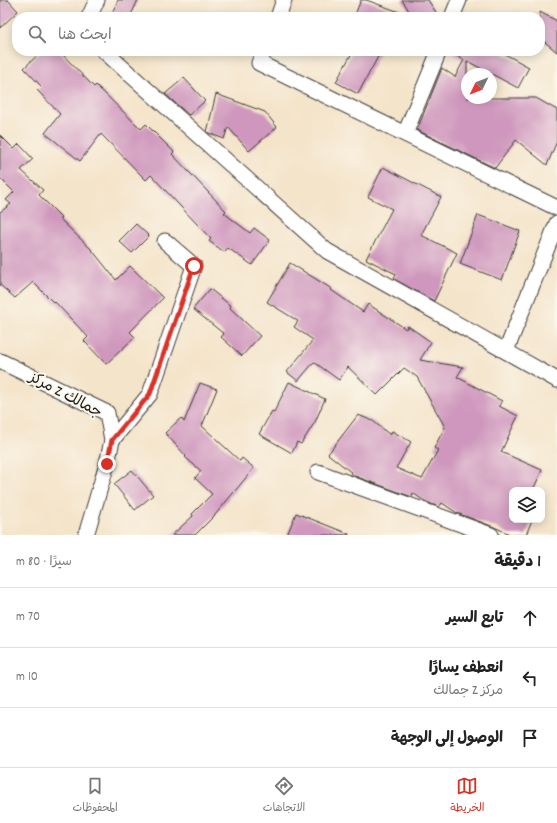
<!DOCTYPE html>
<html lang="ar">
<head>
<meta charset="utf-8">
<style>
	:root { --surface:#fff; --page:#f6f6f6; --text:#222; --muted:#767676; --line:#e0e0e0; --accent:#d93025 }
	body { margin:0; font-family:Dekko,"Playpen Sans Arabic",sans-serif; background:var(--page); color:var(--text); direction:rtl }
	.controls { position:absolute; right:12px; bottom:12px; display:grid; overflow:hidden; border-radius:8px; box-shadow:0 2px 10px #0003 }
	.controls button { width:36px; height:36px; display:grid; place-items:center; padding:0; border:0; border-bottom:1px solid var(--line); background:var(--surface); color:var(--text); font:20px sans-serif }
	.compass { position:absolute; left:461px; top:68px; width:36px; height:36px; border-radius:50%; background:var(--surface); box-shadow:0 2px 10px #0003; rotate:227deg }
	.stop { position:absolute; width:12px; height:12px; margin:-9px; border:3px solid #d93025; border-radius:50%; background:#fff }
	.stop.end { background:#d93025; border-color:#fff; box-shadow:0 1px 4px #0008 }
	.list { margin:0; padding:0; list-style:none }
	h2 { display:flex; justify-content:space-between; align-items:center; height:52px; margin:0; padding:0 16px; font-size:17px }
	h2 small { font-size:13px; font-weight:400; color:var(--muted) }
	.list li { display:grid; grid-template-columns:26px 1fr auto; gap:12px; align-items:center; box-sizing:border-box; height:60px; padding:0 16px; border-top:1px solid var(--line) }
	.list b { display:block; font-size:15px; white-space:nowrap }
	.list p { margin:0; font-size:13px; white-space:nowrap; color:var(--muted) }
	.list em { font-size:13px; font-style:normal; color:var(--muted) }
	.icon { flex:none; width:22px; height:22px; fill:none; stroke:currentColor; stroke-width:2; stroke-linecap:round; stroke-linejoin:round }
	.map { position:relative; flex:none; width:557px; height:535px; overflow:hidden; direction:ltr }
	.search { position:absolute; background:var(--surface); box-shadow:0 2px 10px #0003; left:12px; right:12px; top:12px; height:44px; display:flex; align-items:center; gap:10px; box-sizing:border-box; padding:0 14px; border-radius:16px; color:var(--muted); font-size:15px }
	.sheet { height:232px; background:var(--surface) }
	nav { display:flex; justify-content:space-around; align-items:center; box-sizing:border-box; height:56px; border-top:1px solid var(--line); background:var(--surface); font-size:11px; color:var(--muted) }
	nav a { display:grid; justify-items:center; gap:2px }
	nav .on { color:var(--accent) }
	.map>svg:first-child { display:block }
</style>
</head>
<body>
<div class="map">
<svg width="557" height="535" viewBox="0 0 557 535">
	<rect width="100%" height="100%" fill="#fbf7ec"/>
	<filter id="ink" filterUnits="userSpaceOnUse"><feTurbulence type="fractalNoise" baseFrequency=".025" numOctaves="2"/><feDisplacementMap in="SourceGraphic" scale="8" xChannelSelector="R" yChannelSelector="G"/><feConvolveMatrix kernelMatrix="1 2 1 2 8 2 1 2 1" color-interpolation-filters="sRGB"/></filter>
	<filter id="wash" filterUnits="userSpaceOnUse"><feTurbulence type="fractalNoise" baseFrequency=".012" numOctaves="4" result="noise"/><feDisplacementMap in="SourceGraphic" scale="16" xChannelSelector="R" yChannelSelector="G"/><feGaussianBlur stdDeviation="0.9" result="paint"/><feColorMatrix in="noise" values="0 0 0 0 0 0 0 0 0 0 0 0 0 0 0 0 0 1.4 0 .05"/><feComposite in="paint" operator="in"/></filter>
	<g filter="url(#wash)">
		<rect width="100%" height="100%" fill="#f4e4ca"/>
		<g id="blocks">
			<g fill="#cf97bd">
				<polygon points="0,0 8,0 18,11 0,28"/>
				<polygon points="118,0 138,0 130,17 121,17 112,13"/>
				<polygon points="361,0 366,0 408,15 408,17 354,17"/>
				<polygon points="402,0 428,0 439,17 413,17"/>
				<polygon points="540,12 557,21 557,52 540,38"/>
				<polygon points="42,51 59,51 94,87 96,85 141,129 146,124 174,152 172,154 226,211 224,213 250,233 254,228 270,240 252,265 228,248 224,252 209,241 211,239 151,175 146,180 101,134 80,161 45,133 60,114 37,90 41,86 24,68"/>
				<polygon points="353,51 381,51 358,94 336,82"/>
				<polygon points="448,51 499,51 529,67 518,88 467,61 467,98 536,98 557,110 557,141 547,165 516,140 495,168 417,130 442,68 455,77 464,60"/>
				<polygon points="184,78 205,101 189,115 165,94"/>
				<polygon points="216,94 265,112 277,127 249,151 228,127 224,139 209,133 207,132"/>
				<polygon points="0,135 14,149 19,144 33,159 21,170 43,190 39,195 62,218 60,219 92,250 116,280 130,266 163,298 130,332 135,337 106,364 84,341 88,337 55,302 54,303 33,282 15,298 0,285 0,212 11,204 6,200 14,192 0,178"/>
				<polygon points="383,167 441,197 421,235 457,253 434,301 394,279 396,274 366,259 392,209 368,197"/>
				<polygon points="478,215 520,231 502,280 460,264"/>
				<polygon points="136,224 149,236 132,253 119,241"/>
				<polygon points="290,263 332,289 331,290 363,312 368,304 406,329 408,326 431,342 420,360 463,367 457,377 502,401 499,406 518,416 501,452 542,470 533,490 512,490 512,520 532,520 526,535 512,535 494,527 457,513 442,503 439,507 424,501 413,493 412,497 352,475 352,473 328,454 358,415 373,421 390,435 392,431 411,442 396,468 422,479 438,450 434,448 445,427 417,377 404,368 377,395 348,367 339,380 314,362 298,381 287,372 313,340 294,327 298,321 267,302"/>
				<polygon points="210,289 231,306 230,308 260,336 242,356 221,337 224,334 193,309"/>
				<polygon points="289,382 325,399 315,422 301,444 297,442 292,453 259,434 272,411 274,412"/>
				<polygon points="200,383 217,389 202,426 240,461 242,458 254,468 215,515 195,535 172,535 193,516 192,514 212,494 195,478 201,471 185,457 186,456 165,433 181,418 184,422"/>
				<polygon points="132,470 153,495 135,510 114,484"/>
				<polygon points="296,513 349,534 349,535 287,535"/>
			</g>
		</g>
	</g>
	<g filter="url(#ink)">
		<use href="#blocks" fill-opacity="0" stroke="#3c3a36" stroke-width="1"/>
		<g fill="none" stroke-linecap="round" stroke-linejoin="round">
			<defs>
				<g id="street">
					<polyline points="89,17 97,0"/>
					<polyline points="278,17 284,0"/>
					<polyline points="452,17 459,0"/>
					<polyline points="104,51 327,251 557,380"/>
					<polyline points="264,51 259,63 557,208"/>
					<polyline points="405,134 439,51"/>
					<polyline points="506,351 557,223"/>
					<polyline points="0,361 107,413 112,440 107,464 86,535"/>
					<polyline points="112,440 150,394 194,266 165,241"/>
					<polyline points="318,472 491,535"/>
				</g>
			</defs>
			<use href="#street" stroke="#3c3a36" stroke-width="17"/>
			<use href="#street" stroke="#fff" stroke-width="15"/>
		</g>
	</g>
	<g fill="none" stroke-linecap="round" stroke-linejoin="round" filter="url(#ink)">
		<polyline stroke="#d93025" stroke-width="5" points="107,464 112,440 150,394 194,266"/>
	</g>
	<g text-anchor="middle" stroke-width="4" stroke-linejoin="round" paint-order="stroke">
		<g font-size="15" fill="#1c1c1c" stroke="#fbf7ec">
			<text transform="translate(66 394) rotate(28)" y="5">مركز Z جمالك</text>
		</g>
	</g>
</svg>
<div class="controls">
<button><svg class="icon" aria-label="layers" viewBox="0 0 24 24"><path d="M12 4l9 5-9 5-9-5zM3 14l9 5 9-5"/></svg></button>
</div>
<svg class="compass" viewBox="-18 -18 36 36"><path d="M0-13l5 13h-10z" fill="#e53935"/><path d="M0 13l5-13h-10z" fill="#767676"/></svg>
<div class="stop" style="left:194px;top:266px"></div>
<div class="stop end" style="left:107px;top:464px"></div>
<div class="search"><svg class="icon" aria-label="search" viewBox="0 0 24 24"><circle cx="10" cy="10" r="6"/><path d="M15 15l6 6"/></svg>ابحث هنا</div>
</div>
<section class="sheet">
<h2>1 دقيقة<small>سيرًا · 80 m</small></h2>
<ul class="list">
<li><svg class="icon" aria-label="ahead" viewBox="0 0 24 24"><path d="M12 20V5M6 11l6-6 6 6"/></svg><div><b>تابع السير</b></div><em>70 m</em></li>
<li><svg class="icon" aria-label="left" viewBox="0 0 24 24"><path d="M17 20v-9H6M10 6l-5 5 5 5"/></svg><div><b>انعطف يسارًا</b><p>مركز Z جمالك</p></div><em>10 m</em></li>
<li><svg class="icon" aria-label="arrive" viewBox="0 0 24 24"><path d="M6 21V4h12l-3 4 3 4H6"/></svg><div><b>الوصول إلى الوجهة</b></div></li>
</ul>
</section>
<nav>
<a class="on"><svg class="icon" aria-label="map" viewBox="0 0 24 24"><path d="M3 6l6-2 6 2 6-2v14l-6 2-6-2-6 2zM9 4v14M15 6v14"/></svg>الخريطة</a>
<a><svg class="icon" aria-label="directions" viewBox="0 0 24 24"><path d="M12 3l9 9-9 9-9-9zM9 14v-3h6M13 9l2 2-2 2"/></svg>الاتجاهات</a>
<a><svg class="icon" aria-label="saved" viewBox="0 0 24 24"><path d="M7 4h10v16l-5-4-5 4z"/></svg>المحفوظات</a>
</nav>
</body>
</html>
